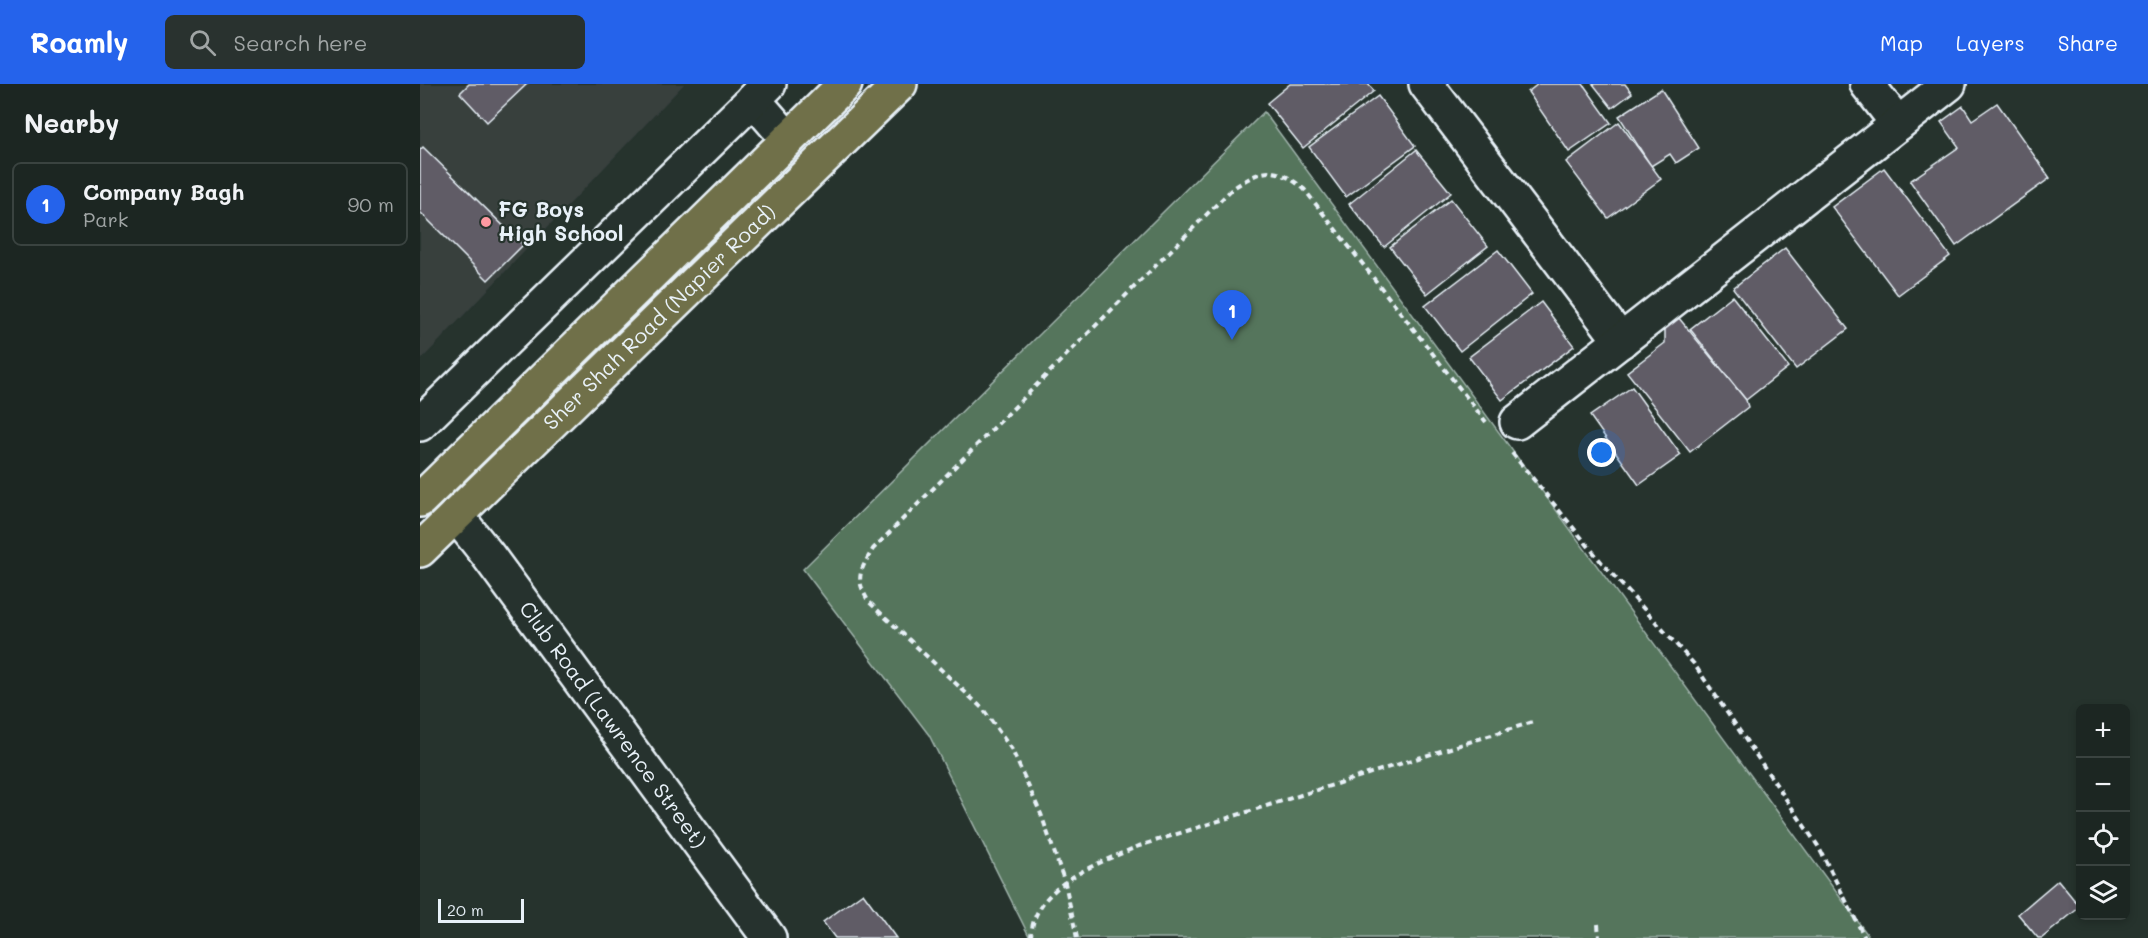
<!DOCTYPE html>
<html lang="en">
<head>
<meta charset="utf-8">
<style>
	:root { --surface:#1c2622; --page:#29322f; --text:#f1f3f6; --muted:#a0a5a5; --line:#3a4340; --accent:#2563eb }
	body { margin:0; font-family:Mali,sans-serif; background:var(--page); color:var(--text) }
	.controls { position:absolute; right:18px; bottom:18px; display:grid; overflow:hidden; border-radius:9px; box-shadow:0 3px 9px #0003 }
	.controls button { width:54px; height:54px; display:grid; place-items:center; padding:0; border:0; border-bottom:2px solid var(--line); background:var(--surface); color:var(--text); font:30px sans-serif }
	.scale { position:absolute; left:18px; bottom:15px; width:86px; box-sizing:border-box; padding-left:6px; border:3px solid #e8f1f8; border-top:0; font-size:16px; line-height:21px; white-space:nowrap; color:#e8f1f8; -webkit-text-stroke:4px #26332d; paint-order:stroke }
	.you { position:absolute; left:1182px; top:369px; width:21px; height:21px; margin:-15px; border:4px solid #fff; border-radius:50%; background:#1a73e8; box-shadow:0 0 0 9px #1a73e833 }
	.badge { display:grid; place-items:center; width:39px; height:39px; border-radius:50%; background:var(--accent); color:#fff; font-size:20px; font-weight:700 }
	.pin { position:absolute; translate:-50% -50px; filter:drop-shadow(0 2px 3px #0008) }
	.pin::after { content:''; position:absolute; top:32px; width:21px; height:18px; background:inherit; clip-path:polygon(0 0,100% 0,50% 100%) }
	.list { margin:0; padding:0; list-style:none }
	h2 { display:flex; justify-content:space-between; align-items:center; height:78px; margin:0; padding:0 24px; font-size:26px }
	h2 small { font-size:20px; font-weight:400; color:var(--muted) }
	.list li { display:grid; grid-template-columns:39px 1fr auto; gap:18px; align-items:center; box-sizing:border-box; height:84px; margin:0 12px 12px; padding:0 12px; border:2px solid var(--line); border-radius:9px }
	.list b { display:block; font-size:22px; white-space:nowrap }
	.list p { margin:0; font-size:20px; white-space:nowrap; color:var(--muted) }
	.list em { font-size:20px; font-style:normal; color:var(--muted) }
	.icon { flex:none; width:33px; height:33px; fill:none; stroke:currentColor; stroke-width:2; stroke-linecap:round; stroke-linejoin:round }
	.map { position:relative; flex:none; width:1728px; height:854px; overflow:hidden }
	header { display:flex; align-items:center; gap:36px; box-sizing:border-box; height:84px; padding:0 30px; background:var(--accent); color:#fff }
	header strong { font-size:28px }
	nav { display:flex; gap:33px; margin-inline-start:auto; font-size:21px }
	.search { width:420px; height:54px; background:var(--page); display:flex; align-items:center; gap:15px; box-sizing:border-box; padding:0 21px; border-radius:9px; color:var(--muted); font-size:22px }
	main { display:flex }
	aside { flex:1; background:var(--surface) }
	.map>svg:first-child { display:block }
</style>
</head>
<body>
<header>
<strong>Roamly</strong>
<div class="search"><svg class="icon" aria-label="search" viewBox="0 0 24 24"><circle cx="10" cy="10" r="6"/><path d="M15 15l6 6"/></svg>Search here</div>
<nav><a>Map</a><a>Layers</a><a>Share</a></nav>
</header>
<main>
<aside>
<h2>Nearby<small></small></h2>
<ul class="list">
<li><span class="badge">1</span><div><b>Company Bagh</b><p>Park</p></div><em>90 m</em></li>
</ul>
</aside>
<div class="map">
<svg width="1728" height="854" viewBox="0 0 1728 854">
	<rect width="100%" height="100%" fill="#26332d"/>
	<filter id="ink" filterUnits="userSpaceOnUse"><feTurbulence type="fractalNoise" baseFrequency=".0167" numOctaves="2"/><feDisplacementMap in="SourceGraphic" scale="12" xChannelSelector="R" yChannelSelector="G"/><feConvolveMatrix kernelMatrix="1 2 1 2 8 2 1 2 1" color-interpolation-filters="sRGB"/></filter>
	<g filter="url(#ink)">
		<polygon fill="#373f3e" points="0,0 264,0 0,277"/>
		<polygon fill="#55745c" stroke="#9eb2aa" stroke-width="1.5" points="844,28 1450,854 610,854 509,651 383,485"/>
		<g fill="#605c66" stroke="#e8f1f8" stroke-width="1.5">
			<polygon points="49,0 107,0 67,38 40,9"/>
			<polygon points="870,0 948,0 954,7 883,64 847,19"/>
			<polygon points="1118,0 1163,0 1191,39 1149,68 1108,8"/>
			<polygon points="1173,0 1205,0 1212,9 1192,24"/>
			<polygon points="1241,5 1279,64 1256,79 1250,70 1231,82 1199,32"/>
			<polygon points="958,12 995,62 926,113 889,63"/>
			<polygon points="1577,19 1630,94 1536,162 1490,97 1539,63 1521,38 1543,22 1552,36"/>
			<polygon points="1199,38 1241,95 1188,134 1146,78"/>
			<polygon points="3,63 103,161 68,196 0,128 0,66"/>
			<polygon points="996,66 1031,109 964,163 929,120"/>
			<polygon points="1464,84 1530,172 1478,211 1412,123"/>
			<polygon points="1031,115 1068,162 1007,210 970,163"/>
			<polygon points="1365,164 1428,245 1376,285 1313,204"/>
			<polygon points="1078,166 1112,210 1040,267 1005,222"/>
			<polygon points="1312,212 1368,283 1326,316 1270,245"/>
			<polygon points="1121,218 1154,262 1082,316 1049,273"/>
			<polygon points="1254,228 1326,316 1328,323 1270,368 1207,288 1245,259 1245,230"/>
			<polygon points="1212,303 1261,371 1219,401 1170,332"/>
			<polygon points="1638,796 1660,823 1622,854 1618,854 1598,830"/>
			<polygon points="443,809 476,854 415,854 403,838"/>
		</g>
		<g fill="none" stroke-linecap="round" stroke-linejoin="round">
			<defs>
				<g id="minor">
					<polyline points="1006,0 1201,257"/>
					<polyline points="1447,0 1478,40"/>
					<polyline points="333,15 368,55"/>
					<polyline points="1097,338 1529,0"/>
					<polyline points="0,340 349,0"/>
					<path id="s1" d="M36 431 67 470 349 854"/>
				</g>
				<g id="major">
					<polyline points="0,416 425,0"/>
					<path id="s2" d="M0 466 480 0"/>
				</g>
			</defs>
			<use href="#minor" stroke="#e8f1f8" stroke-width="38"/>
			<use href="#major" stroke="#e8f1f8" stroke-width="38"/>
			<g stroke="#e8f1f8" stroke-width="4" stroke-dasharray="6 4.5" stroke-linecap="butt">
				<polyline points="1092,369 1183,480 1274,580 1398,762 1445,854"/>
				<polyline points="1178,840 1179,854"/>
				<path d="M611 854C612 801 679 779 719 762L1116 637"/>
				<path d="M657 854 645 799 621 730 592 666 563 625 449 518C434 494 440 487 453 465L812 105C842 85 854 80 884 105L1066 338"/>
			</g>
			<use href="#minor" stroke="#26332d" stroke-width="33"/>
			<use href="#major" stroke="#6f704a" stroke-width="33"/>
		</g>
	</g>
	<circle fill="#ff9aa2" stroke="#26332d" stroke-width="2" cx="66" cy="138" r="6"/>
	<g text-anchor="middle" stroke-width="4.5" stroke-linejoin="round" paint-order="stroke">
		<g font-size="21" font-weight="bold" fill="#e8f1f8" stroke="#26332d" text-anchor="start">
			<text x="78" y="133">FG Boys<tspan x="78" dy="24">High School</tspan></text>
		</g>
		<g font-size="21" fill="#e8f1f8" stroke="#26332d">
			<text dy="7" stroke="none"><textPath href="#s2" startOffset="334">Sher Shah Road (Napier Road)</textPath></text>
			<text dy="7" stroke="none"><textPath href="#s1" startOffset="262">Club Road (Lawrence Street)</textPath></text>
		</g>
	</g>
</svg>
<div class="controls">
<button>+</button>
<button>−</button>
<button><svg class="icon" aria-label="locate" viewBox="0 0 24 24"><circle cx="12" cy="12" r="6"/><path d="M12 2v4M12 18v4M2 12h4M18 12h4"/></svg></button>
<button><svg class="icon" aria-label="layers" viewBox="0 0 24 24"><path d="M12 4l9 5-9 5-9-5zM3 14l9 5 9-5"/></svg></button>
</div>
<div class="scale">20 m</div>
<div class="you"></div>
<div class="pin badge" style="left:812px;top:256px">1</div>
</div>
</main>
</body>
</html>
